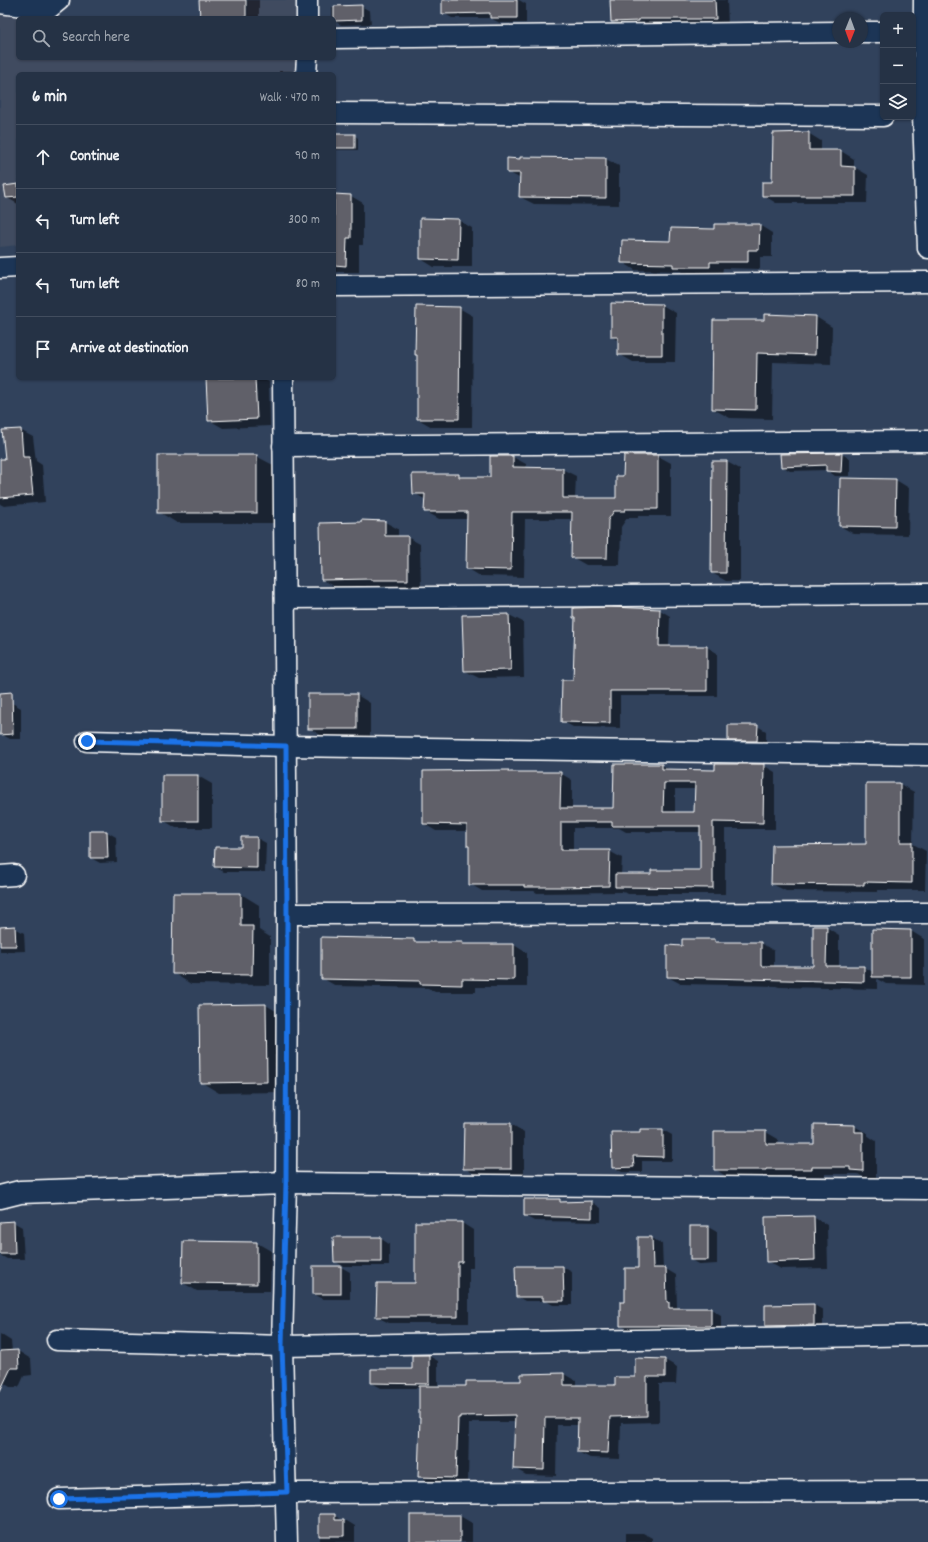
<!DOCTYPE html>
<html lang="en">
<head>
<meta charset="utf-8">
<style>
	:root { --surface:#253245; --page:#313e50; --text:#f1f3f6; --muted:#a3aab3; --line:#424d5e }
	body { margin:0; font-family:Dekko,sans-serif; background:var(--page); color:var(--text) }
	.controls { position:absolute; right:12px; top:12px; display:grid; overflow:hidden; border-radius:6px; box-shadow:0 1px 3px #0004 }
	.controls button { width:36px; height:36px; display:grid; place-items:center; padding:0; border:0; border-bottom:1px solid var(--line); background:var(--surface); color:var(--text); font:20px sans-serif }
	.compass { position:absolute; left:832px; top:12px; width:36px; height:36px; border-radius:50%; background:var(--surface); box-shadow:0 1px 3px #0004; rotate:181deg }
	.stop { position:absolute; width:12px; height:12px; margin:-9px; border:3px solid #1a73e8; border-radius:50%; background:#fff }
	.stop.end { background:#1a73e8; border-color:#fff; box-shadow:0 1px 4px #0008 }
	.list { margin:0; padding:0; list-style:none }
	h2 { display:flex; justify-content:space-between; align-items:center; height:52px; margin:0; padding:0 16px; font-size:17px }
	h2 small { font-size:13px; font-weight:400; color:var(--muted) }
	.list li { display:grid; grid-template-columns:26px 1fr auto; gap:12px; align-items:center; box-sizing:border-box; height:64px; padding:0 16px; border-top:1px solid var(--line) }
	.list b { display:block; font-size:15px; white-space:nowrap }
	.list em { font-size:13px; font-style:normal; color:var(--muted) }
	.icon { flex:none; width:22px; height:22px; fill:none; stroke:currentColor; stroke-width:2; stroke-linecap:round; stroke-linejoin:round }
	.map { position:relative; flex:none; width:928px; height:1542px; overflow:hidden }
	.search { position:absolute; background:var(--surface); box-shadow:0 1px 3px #0004; left:16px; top:16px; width:320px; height:44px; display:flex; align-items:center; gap:10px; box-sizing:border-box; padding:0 14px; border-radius:6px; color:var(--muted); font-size:15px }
	.panel { position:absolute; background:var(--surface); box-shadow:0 1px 3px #0004; left:16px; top:72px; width:320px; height:308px; border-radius:6px }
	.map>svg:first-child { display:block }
</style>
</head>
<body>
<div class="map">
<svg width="928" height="1542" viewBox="0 0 928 1542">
	<rect width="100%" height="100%" fill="#31425c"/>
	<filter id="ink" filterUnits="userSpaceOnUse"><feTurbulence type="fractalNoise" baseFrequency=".025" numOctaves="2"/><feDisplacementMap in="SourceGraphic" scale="8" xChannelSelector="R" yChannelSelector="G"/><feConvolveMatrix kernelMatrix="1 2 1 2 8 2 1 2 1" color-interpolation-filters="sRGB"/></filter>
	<g filter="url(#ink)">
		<g fill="#3f4b60">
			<rect x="248" y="0" width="47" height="18"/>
			<polygon points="0,15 25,18 18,18 18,58 296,58 297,74 18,74 18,245 0,247"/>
		</g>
		<g fill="#0007" fill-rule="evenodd">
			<polygon points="200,0 259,0 259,18 201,18"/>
			<polygon points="443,0 519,0 526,4 526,23 500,23 490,18 452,18 443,13"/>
			<polygon points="611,0 727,0 728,26 623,28 612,21"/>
			<polygon points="361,6 370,11 371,24 341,25 334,21 334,18 332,18 332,7"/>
			<polygon points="279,71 291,71 296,74 279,74"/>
			<polygon points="808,133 821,141 821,151 841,151 854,159 854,167 868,175 867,203 776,203 763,195 773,184"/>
			<polygon points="334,135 354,135 358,138 358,150 336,150 334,148"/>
			<polygon points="521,158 606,159 619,166 619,205 534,204 520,197 521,179 508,172 521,160"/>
			<polygon points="18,185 18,204 7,198"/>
			<polygon points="334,196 351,196 363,203 363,245 359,245 359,272 334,272"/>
			<polygon points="458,220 472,228 472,267 434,267 421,259"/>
			<polygon points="759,225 772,233 772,257 760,257 760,269 723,268 722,274 687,274 681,271 635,270 622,262 671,242 715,230"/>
			<polygon points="662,305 676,313 675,362 633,362 619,354 619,341 612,337"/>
			<polygon points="459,308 473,316 472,427 432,427 418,419 418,356 416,354"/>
			<polygon points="816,317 832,327 831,364 773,362 772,419 730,418 713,409 765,321"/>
			<polygon points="207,378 262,378 269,382 270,426 223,428 209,420"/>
			<polygon points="20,430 33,437 36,461 42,465 45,502 4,506 0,504 0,460 6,460"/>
			<polygon points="842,454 850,459 850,476 835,476 827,470 790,471 782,466"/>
			<polygon points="256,456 275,466 274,523 177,523 159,512"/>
			<polygon points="658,456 671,463 671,516 638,516 638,518 627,518 621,527 620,565 586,565 572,557 573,519 525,519 524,577 480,576 467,568 468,519 439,519 425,511 426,500 414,493 459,475 463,478 491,478 513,457 526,464 526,468 562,469 576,476 575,499 617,498 624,477"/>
			<polygon points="727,462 740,469 740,581 726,581 712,573"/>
			<polygon points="896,480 909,488 908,535 854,534 840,526"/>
			<polygon points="385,522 398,529 398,537 407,537 420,544 421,587 385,587 383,586 335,587 322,580"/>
			<polygon points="660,610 670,616 669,647 707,647 717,653 717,696 620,696 620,728 573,727 562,721 574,681 576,619 574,618"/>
			<polygon points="509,615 523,622 524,677 479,678 465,671"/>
			<polygon points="357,695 370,703 370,737 322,736 309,728"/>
			<polygon points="12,703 21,708 21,739 10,739 1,734"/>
			<polygon points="757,726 766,731 766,746 738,745 729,740"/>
			<path d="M662 765 671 770 716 771 763 765 775 772V829H725V894H628L621 890V892L537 893 534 891H482L470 884V847L468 846V831H436L424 824 508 771 512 773H560L572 780V809H614ZM675 789H696L695 813H675ZM573 828H619L626 832H701V871L652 875H621L622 858 609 851H573Z"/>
			<polygon points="163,776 198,776 212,784 212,828 176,828 163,820"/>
			<polygon points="867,784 900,784 914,792 913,844 926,851 925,890 877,890 877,892 786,891 772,884 867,845"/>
			<polygon points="91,832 107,832 116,837 117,862 100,863 91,858"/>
			<polygon points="257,838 266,843 265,872 224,872 215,867"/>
			<polygon points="241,894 259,905 259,930 270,937 270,985 191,984 173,973"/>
			<polygon points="826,927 839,935 839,967 864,967 873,972 911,931 924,939 924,985 886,984 877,979 877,989 779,987 776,986 681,984 668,977 683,947 714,940 719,943 761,943 774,951 774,967 814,967"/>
			<polygon points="0,928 15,928 24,933 25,951 0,952"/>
			<polygon points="413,940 418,943 462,943 466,945 514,945 527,953 527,987 476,987 476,992 435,992 428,988 336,986 322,978"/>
			<polygon points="266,1005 284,1016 284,1092 219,1093 201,1082 200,1006"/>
			<polygon points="511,1124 524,1132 524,1177 478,1176 464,1168"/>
			<polygon points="854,1126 867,1133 867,1135 876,1141 876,1177 863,1177 858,1174 825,1174 825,1176 778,1176 778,1177 727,1177 715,1169 766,1132 778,1139 778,1145 815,1145"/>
			<polygon points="641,1130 663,1130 672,1135 672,1161 642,1161 642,1172 622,1172 613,1167 641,1133"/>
			<polygon points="560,1200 564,1203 592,1202 601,1208 601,1222 534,1221 525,1216"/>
			<polygon points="813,1217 827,1225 828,1268 781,1269 767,1261"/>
			<polygon points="13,1222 22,1227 24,1259 7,1259 0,1255 0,1223"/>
			<polygon points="462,1223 473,1230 473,1268 469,1268 469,1323 389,1323 377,1317 416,1284"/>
			<polygon points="691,1227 708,1227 717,1232 717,1264 700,1265 691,1260"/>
			<polygon points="380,1238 389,1244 389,1266 343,1266 334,1261"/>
			<polygon points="639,1238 652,1238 662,1244 663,1269 666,1269 676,1275 677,1307 679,1309 711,1309 721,1315 721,1331 632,1331 621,1326 626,1303 639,1269"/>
			<polygon points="184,1242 257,1243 271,1251 270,1291 197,1291 183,1283"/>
			<polygon points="314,1267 341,1267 350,1272 350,1299 323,1299 314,1294"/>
			<polygon points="516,1267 563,1267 572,1272 572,1305 553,1305 546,1301 525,1301 516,1296"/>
			<polygon points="814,1305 823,1310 823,1330 775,1331 766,1326"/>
			<polygon points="0,1334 11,1341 12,1351 18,1351 31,1359 32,1375 24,1376 20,1385 18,1387 10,1387 0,1381"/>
			<polygon points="429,1356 438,1361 438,1387 467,1387 522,1382 564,1374 576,1381 576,1386 616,1386 636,1378 665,1360 677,1367 676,1384 659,1384 659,1422 621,1423 620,1459 590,1458 578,1452 579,1425 557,1425 556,1476 526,1475 514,1468 516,1422 472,1422 472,1424 469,1424 468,1484 431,1483 420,1477 421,1418 420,1388 381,1388 372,1383 413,1370"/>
			<polygon points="320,1515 334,1515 343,1521 347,1521 355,1526 355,1542 320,1542"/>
			<polygon points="460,1516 472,1523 472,1542 411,1542"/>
			<polygon points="626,1533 643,1533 652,1538 652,1542 626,1542"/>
		</g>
		<g fill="#606069" stroke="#fff" fill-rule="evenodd">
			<polygon points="199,0 246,0 246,18 200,18"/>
			<polygon points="442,0 517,0 517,18 490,18 490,13 442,14"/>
			<polygon points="610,0 715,0 716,19 639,19 639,21 611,22"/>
			<polygon points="362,5 362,20 334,21 334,6"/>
			<polygon points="809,132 809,150 841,150 841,166 855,167 855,196 762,196 762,182 772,182 773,133"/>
			<rect x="334" y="134" width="21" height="14"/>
			<polygon points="520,157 606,158 606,198 519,197 520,173 507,173 507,158 520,159"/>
			<polygon points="18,184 18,197 6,198 4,186"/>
			<polygon points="334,194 351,195 351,238 347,238 346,266 334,265"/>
			<polygon points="420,218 459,219 458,260 420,259"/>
			<polygon points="714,224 760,224 759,250 748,250 748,262 710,262 710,267 673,267 673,264 621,263 622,240 670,241 671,228 714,229"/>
			<polygon points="611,303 662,304 662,355 618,355 618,337 611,337"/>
			<polygon points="416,306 460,307 459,419 417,419 417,355 415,355"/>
			<polygon points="764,314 816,316 815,355 757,353 756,410 712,409 713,320 764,320"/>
			<polygon points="206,378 255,378 257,419 208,421"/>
			<polygon points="21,429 23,457 29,457 33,495 0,498 0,459 5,459 2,430"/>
			<polygon points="842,453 841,472 826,471 826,465 781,467 780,454"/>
			<rect x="158" y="455" width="99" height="58"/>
			<polygon points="624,455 658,455 658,509 625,509 625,511 614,511 608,520 607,558 571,558 572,512 512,512 511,570 466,569 467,512 424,512 425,494 413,494 412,474 459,474 459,477 490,477 490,456 513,456 513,467 563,468 563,498 616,498 616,476 623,476"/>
			<polygon points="712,461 727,461 726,573 711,573"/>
			<polygon points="840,478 896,479 895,527 839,526"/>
			<polygon points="361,520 385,521 385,536 408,536 408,580 371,580 371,579 321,580 320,523 361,522"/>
			<polygon points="610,607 660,609 659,646 707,646 707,691 610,691 610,723 561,722 562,680 573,680 575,618 573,618 573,608"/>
			<polygon points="509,614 511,670 464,671 462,615"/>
			<polygon points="12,692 13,734 0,735 0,693"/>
			<rect x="308" y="694" width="49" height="35"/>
			<polygon points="728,725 758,725 757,741 728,741"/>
			<path d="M614 764H662V769L715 770V764H764L763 823 713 822V888L615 887V874H651V870H700V826H612V822H561V850H610L609 886 561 887H524V885H469V846H467V825L423 824V771L509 770 508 772H561L560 808H613ZM664 783H695L694 812H663Z"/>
			<rect x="162" y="775" width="36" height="46"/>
			<polygon points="866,783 900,783 900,842 912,842 912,883 864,882 864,885 771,884 772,845 866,844"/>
			<polygon points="90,831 107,831 108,858 90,858"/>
			<polygon points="241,837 257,837 257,868 214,867 215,847 241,847"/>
			<polygon points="173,893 241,893 241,926 253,926 252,975 172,974"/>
			<polygon points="15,926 16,946 0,946 0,927"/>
			<polygon points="813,926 827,926 826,966 864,966 864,982 667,977 667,945 682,946 682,939 715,939 715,942 761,942 761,966 813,966"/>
			<polygon points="872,929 911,930 911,977 872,977"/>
			<polygon points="321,937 414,939 414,942 463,942 462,944 514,944 514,980 462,979 462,985 420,984 420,981 321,979"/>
			<polygon points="266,1004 267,1082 200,1083 199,1005"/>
			<polygon points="464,1123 511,1123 511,1169 463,1169"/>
			<polygon points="814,1124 855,1125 855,1132 863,1132 863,1171 850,1170 850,1167 812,1167 812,1169 766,1169 766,1170 714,1170 714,1131 766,1131 766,1144 814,1144"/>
			<polygon points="640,1129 663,1129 663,1157 633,1156 634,1167 612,1168 611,1132 640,1132"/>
			<polygon points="524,1199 560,1199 560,1202 592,1201 592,1218 524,1216"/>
			<polygon points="814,1216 815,1260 766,1262 765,1217"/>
			<polygon points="14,1221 15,1254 0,1254 0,1222"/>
			<polygon points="415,1222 462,1222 462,1262 458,1262 458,1317 376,1317 377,1283 415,1283"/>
			<rect x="690" y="1226" width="18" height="34"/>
			<polygon points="333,1237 381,1237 381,1262 334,1262"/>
			<polygon points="638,1237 652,1237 653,1268 666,1268 667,1302 669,1302 669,1308 711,1308 711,1326 620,1326 620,1302 625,1302 625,1268 638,1268"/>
			<polygon points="183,1241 257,1242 257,1284 182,1283"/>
			<rect x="313" y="1266" width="28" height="28"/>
			<polygon points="515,1266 563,1266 564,1301 543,1301 543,1297 516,1297"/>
			<polygon points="814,1304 814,1325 765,1326 765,1305"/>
			<polygon points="18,1350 19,1368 11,1368 0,1391 0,1351"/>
			<polygon points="412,1355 429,1355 429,1384 371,1383 371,1369 412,1369"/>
			<polygon points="635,1358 665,1359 665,1377 647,1377 647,1416 610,1417 608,1453 577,1452 578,1418 545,1418 544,1470 513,1469 515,1415 460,1416 460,1418 458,1418 456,1478 418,1477 420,1418 419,1418 419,1386 466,1386 466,1381 521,1381 521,1374 564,1373 564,1385 615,1385 615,1377 635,1377"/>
			<polygon points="319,1514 335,1514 335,1520 344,1520 344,1536 319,1536"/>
			<rect x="410" y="1515" width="50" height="27"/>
		</g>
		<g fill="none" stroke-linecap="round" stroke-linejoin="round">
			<defs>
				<g id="street">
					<polyline points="307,0 307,18"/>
					<polyline points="924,0 923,116 928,248"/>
					<polyline points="0,3 48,9 59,0"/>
					<polyline points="862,32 883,32"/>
					<polyline points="334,38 838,32"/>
					<polyline points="306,74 307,58"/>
					<polyline points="334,113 883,116"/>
					<polyline points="0,268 18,267"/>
					<polyline points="334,286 928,282"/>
					<polyline points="283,378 287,914 286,1183 282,1346 287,1542"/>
					<polyline points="283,446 928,441"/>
					<polyline points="285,598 928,594"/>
					<polyline points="87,741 286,746 928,755"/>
					<polyline points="0,876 14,875"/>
					<polyline points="287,914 928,913"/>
					<polyline points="286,1183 928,1189"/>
					<polyline points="57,1340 282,1346 928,1335"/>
					<polyline points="59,1499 287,1493 928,1491"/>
				</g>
				<polyline id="secondary" points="0,1197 20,1192 286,1183"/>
			</defs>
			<use href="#street" stroke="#fff" stroke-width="23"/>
			<use href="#secondary" stroke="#fff" stroke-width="25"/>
			<use href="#street" stroke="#1d3557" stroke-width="20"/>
			<use href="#secondary" stroke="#1d3557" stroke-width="22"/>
		</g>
	</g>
	<g fill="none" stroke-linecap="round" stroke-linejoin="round" filter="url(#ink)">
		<polyline stroke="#1a73e8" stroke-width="5" points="59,1499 287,1492 282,1346 286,1183 287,914 286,746 87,741"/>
	</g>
</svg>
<div class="controls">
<button>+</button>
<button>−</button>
<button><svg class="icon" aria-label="layers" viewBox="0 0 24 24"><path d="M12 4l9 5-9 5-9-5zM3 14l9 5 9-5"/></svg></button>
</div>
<svg class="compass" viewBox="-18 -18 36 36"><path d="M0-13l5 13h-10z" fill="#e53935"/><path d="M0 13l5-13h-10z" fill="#a3aab3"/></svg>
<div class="stop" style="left:59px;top:1499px"></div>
<div class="stop end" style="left:87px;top:741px"></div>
<div class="search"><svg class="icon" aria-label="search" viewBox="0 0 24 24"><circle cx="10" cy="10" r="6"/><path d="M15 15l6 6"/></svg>Search here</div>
<section class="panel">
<h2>6 min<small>Walk · 470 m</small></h2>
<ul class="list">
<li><svg class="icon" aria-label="ahead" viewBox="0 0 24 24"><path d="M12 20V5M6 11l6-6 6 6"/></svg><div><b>Continue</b></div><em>90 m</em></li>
<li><svg class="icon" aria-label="left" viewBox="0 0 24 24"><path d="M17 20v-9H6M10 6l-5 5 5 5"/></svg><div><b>Turn left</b></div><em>300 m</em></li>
<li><svg class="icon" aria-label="left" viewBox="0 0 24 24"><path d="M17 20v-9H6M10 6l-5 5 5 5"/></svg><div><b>Turn left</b></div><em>80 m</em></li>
<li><svg class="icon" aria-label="arrive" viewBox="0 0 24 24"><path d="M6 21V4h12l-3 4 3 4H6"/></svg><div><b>Arrive at destination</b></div></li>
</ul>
</section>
</div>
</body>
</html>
